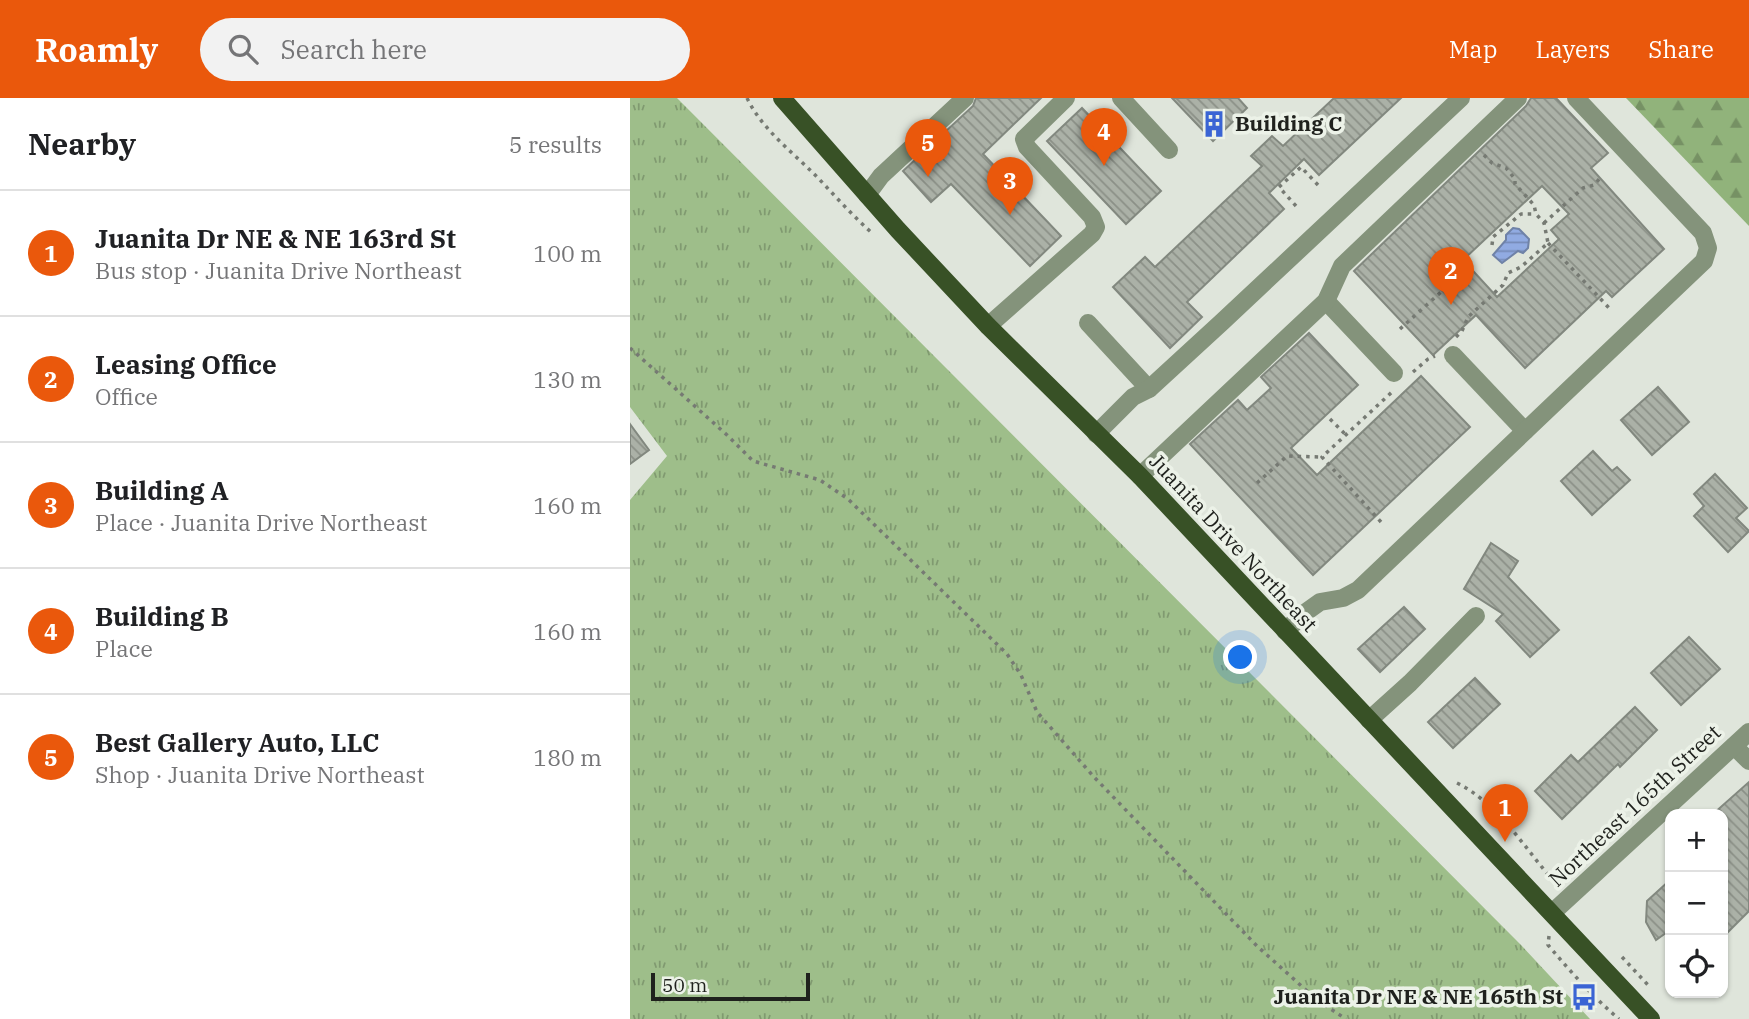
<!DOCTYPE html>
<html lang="en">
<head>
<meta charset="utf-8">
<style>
	:root { --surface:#fff; --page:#f2f2f2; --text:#202124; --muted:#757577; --line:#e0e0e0; --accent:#ea580c }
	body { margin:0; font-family:"IBM Plex Serif",serif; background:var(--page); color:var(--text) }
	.controls { position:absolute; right:21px; bottom:21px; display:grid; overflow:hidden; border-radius:14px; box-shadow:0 2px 5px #0004 }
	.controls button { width:63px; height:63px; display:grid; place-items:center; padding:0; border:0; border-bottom:2px solid var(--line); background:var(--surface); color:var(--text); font:35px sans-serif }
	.scale { position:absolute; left:21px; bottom:18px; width:159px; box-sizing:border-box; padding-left:7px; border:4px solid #1f211d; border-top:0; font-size:19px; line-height:24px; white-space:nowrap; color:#1f211d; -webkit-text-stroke:5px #ecf2e8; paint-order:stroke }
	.you { position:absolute; left:611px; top:560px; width:24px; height:24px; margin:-18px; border:5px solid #fff; border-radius:50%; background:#1a73e8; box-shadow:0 0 0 10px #1a73e833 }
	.badge { display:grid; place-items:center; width:46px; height:46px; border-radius:50%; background:var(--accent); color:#fff; font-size:23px; font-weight:700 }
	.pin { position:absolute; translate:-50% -58px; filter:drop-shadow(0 2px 4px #0008) }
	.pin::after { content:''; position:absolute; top:37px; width:24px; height:21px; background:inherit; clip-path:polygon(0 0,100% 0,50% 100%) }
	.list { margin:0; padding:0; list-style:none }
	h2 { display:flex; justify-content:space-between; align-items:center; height:91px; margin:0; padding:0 28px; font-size:30px }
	h2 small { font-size:23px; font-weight:400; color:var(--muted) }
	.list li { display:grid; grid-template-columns:46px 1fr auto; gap:21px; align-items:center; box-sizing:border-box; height:126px; padding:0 28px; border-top:2px solid var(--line) }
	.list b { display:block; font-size:26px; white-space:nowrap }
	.list p { margin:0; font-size:23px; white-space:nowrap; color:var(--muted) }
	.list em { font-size:23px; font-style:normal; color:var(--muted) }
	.icon { flex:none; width:38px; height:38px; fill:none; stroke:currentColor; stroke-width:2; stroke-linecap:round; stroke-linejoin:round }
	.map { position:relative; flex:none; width:1119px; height:921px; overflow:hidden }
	header { display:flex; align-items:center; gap:42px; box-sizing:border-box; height:98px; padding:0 35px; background:var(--accent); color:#fff }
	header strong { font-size:33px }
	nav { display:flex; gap:38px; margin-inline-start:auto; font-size:24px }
	.search { width:490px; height:63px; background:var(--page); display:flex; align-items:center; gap:18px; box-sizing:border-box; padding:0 24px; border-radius:38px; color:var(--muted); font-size:26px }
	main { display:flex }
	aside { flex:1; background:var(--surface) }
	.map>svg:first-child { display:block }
</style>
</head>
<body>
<header>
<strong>Roamly</strong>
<div class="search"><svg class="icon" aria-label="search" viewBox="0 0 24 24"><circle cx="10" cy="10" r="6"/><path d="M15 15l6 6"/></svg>Search here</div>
<nav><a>Map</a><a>Layers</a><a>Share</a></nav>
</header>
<main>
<aside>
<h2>Nearby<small>5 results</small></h2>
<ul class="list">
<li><span class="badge">1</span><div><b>Juanita Dr NE &amp; NE 163rd St</b><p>Bus stop · Juanita Drive Northeast</p></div><em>100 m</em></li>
<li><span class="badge">2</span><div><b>Leasing Office</b><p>Office</p></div><em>130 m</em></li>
<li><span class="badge">3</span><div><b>Building A</b><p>Place · Juanita Drive Northeast</p></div><em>160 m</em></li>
<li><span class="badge">4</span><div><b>Building B</b><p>Place</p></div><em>160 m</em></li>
<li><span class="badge">5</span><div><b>Best Gallery Auto, LLC</b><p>Shop · Juanita Drive Northeast</p></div><em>180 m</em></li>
</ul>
</aside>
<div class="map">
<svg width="1119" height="921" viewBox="0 0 1119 921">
	<defs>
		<pattern id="grass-tufts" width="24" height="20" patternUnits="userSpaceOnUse" patternTransform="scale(1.75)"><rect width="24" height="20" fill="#9ebe8a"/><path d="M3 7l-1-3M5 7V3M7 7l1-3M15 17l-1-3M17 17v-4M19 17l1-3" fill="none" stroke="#809a70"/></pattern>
		<pattern id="forest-firs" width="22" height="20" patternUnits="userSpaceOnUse" patternTransform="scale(1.75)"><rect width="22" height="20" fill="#91b37b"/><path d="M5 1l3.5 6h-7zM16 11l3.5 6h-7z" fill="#769164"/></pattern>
		<pattern id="water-rules" width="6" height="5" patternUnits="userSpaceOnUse" patternTransform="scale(1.75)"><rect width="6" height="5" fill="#91abe2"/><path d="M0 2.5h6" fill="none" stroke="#768bb7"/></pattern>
		<pattern id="building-back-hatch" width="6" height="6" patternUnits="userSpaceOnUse" patternTransform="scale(1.75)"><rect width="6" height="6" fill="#abb1a7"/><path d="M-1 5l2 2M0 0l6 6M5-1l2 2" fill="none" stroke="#8b9087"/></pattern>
	</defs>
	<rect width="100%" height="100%" fill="#dfe5db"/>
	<polygon fill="url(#grass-tufts)" points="0,0 47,0 891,847 960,921 0,921 0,402 37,358 0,309"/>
	<polygon fill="url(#forest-firs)" points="996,0 1119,0 1119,128"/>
	<polygon fill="url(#water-rules)" stroke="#6f82a7" stroke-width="2" points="883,130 889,131 899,141 898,150 893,155 888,153 872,165 863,157 876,142 876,137"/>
	<g fill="url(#building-back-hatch)" stroke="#82887f" stroke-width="2" fill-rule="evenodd">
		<polygon points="346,0 411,0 353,56 431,138 400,168 321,86 301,104 273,73 343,8"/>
		<polygon points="542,0 608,0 617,10 583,43"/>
		<polygon points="704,0 771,0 689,77 674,61 639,95 654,111 557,204 572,219 540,250 483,189 515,159 525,169 632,68 621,58 642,38 653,48"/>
		<path d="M901 0H926L978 55 961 70 1034 151 982 199 976 193 895 270 846 217 803 257 724 173 896 8ZM912 88 939 116 921 132 929 141 867 199 833 162Z"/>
		<polygon points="452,10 531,93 496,126 417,43"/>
		<polygon points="679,235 728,287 661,350 687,377 791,278 840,329 683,477 560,346 608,302 617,312 641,290 631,279"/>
		<polygon points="1028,289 1059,324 1022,357 991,322"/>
		<polygon points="0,326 19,352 0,366"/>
		<polygon points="963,353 982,373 987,369 1000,382 962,417 931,383"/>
		<polygon points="1085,376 1117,410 1106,420 1119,433 1098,454 1064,418 1074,408 1064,396"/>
		<polygon points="861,445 888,463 878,479 929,532 900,559 866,523 873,516 834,491"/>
		<polygon points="774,509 795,531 750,574 728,551"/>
		<polygon points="1059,539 1090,571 1051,607 1021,575"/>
		<polygon points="845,580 870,606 823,650 798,624"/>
		<polygon points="1005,609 1027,632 990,669 988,666 932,721 905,693 941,657 948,664"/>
		<polygon points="1119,684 1119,813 1093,839 1093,716 1083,716"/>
		<polygon points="1040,782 1040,832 1026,842 1016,824 1017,803"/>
	</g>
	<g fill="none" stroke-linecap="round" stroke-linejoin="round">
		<g stroke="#767a73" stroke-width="3.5" stroke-dasharray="3.5 5" stroke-linecap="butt">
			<path d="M117 0C133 33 164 55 189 81 206 99 223 118 242 135H244"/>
			<polyline points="666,108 649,89 671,69 688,87"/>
			<polyline points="914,125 953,90 964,87 971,79"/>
			<polyline points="918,145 980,211"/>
			<polyline points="862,147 863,139 891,116 906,116"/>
			<polyline points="770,231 811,194"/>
			<polyline points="826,239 832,233 838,219 873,187 878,175 891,169 918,145 914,125 906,116 904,107 885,86 885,81 876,70 862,65 853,56"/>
			<polyline points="0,250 97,337 123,363 190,382 218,401 377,556 391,577 407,614 464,679 627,848 687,902 716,921"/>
			<polyline points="783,274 798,261 805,258"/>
			<polyline points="700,321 716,337"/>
			<polyline points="627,385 657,358 692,359"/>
			<polyline points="751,424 692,359 762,294"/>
			<path d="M827 685C868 705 896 752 926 786"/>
			<path d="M919 838 918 847C940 873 963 899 989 921"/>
			<polyline points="992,859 1018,887"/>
		</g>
		<g stroke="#84937b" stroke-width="18">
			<polyline points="491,0 539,52"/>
			<polyline points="237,97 251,78 335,0"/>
			<polyline points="696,203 764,275"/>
			<polyline points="458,225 519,291"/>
			<polyline points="358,228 462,136 466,129 462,119 397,49 394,41 436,0"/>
			<polyline points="823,257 895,333"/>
			<polyline points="466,336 503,299 519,291 592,224 831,0"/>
			<polyline points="510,378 696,203 712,168 888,0"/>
			<polyline points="655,533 676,514 690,504 713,500 728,492 1074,163 1078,150 1073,135 946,0"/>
			<polyline points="739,622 780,585 846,518"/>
			<polyline points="1104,648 1119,663"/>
			<polyline points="922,815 1119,634"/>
		</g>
		<polyline stroke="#385126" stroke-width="18" points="152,0 268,132 358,228 510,378 1021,921"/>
	</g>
	<defs>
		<symbol id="building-bare" viewBox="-9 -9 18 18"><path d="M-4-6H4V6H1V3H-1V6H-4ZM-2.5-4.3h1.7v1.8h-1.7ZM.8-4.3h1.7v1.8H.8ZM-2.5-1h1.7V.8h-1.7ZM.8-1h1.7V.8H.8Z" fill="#3a64d4" stroke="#ecf2e8" stroke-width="2.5" paint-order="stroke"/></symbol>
		<symbol id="bus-bare" viewBox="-9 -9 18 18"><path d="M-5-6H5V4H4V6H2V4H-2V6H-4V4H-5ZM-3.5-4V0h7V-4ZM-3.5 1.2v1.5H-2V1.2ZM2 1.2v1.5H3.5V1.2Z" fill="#3a64d4" stroke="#ecf2e8" stroke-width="2.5" paint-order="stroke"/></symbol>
	</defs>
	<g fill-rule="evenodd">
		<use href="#building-bare" x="565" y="7" width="38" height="38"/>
		<use href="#bus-bare" x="935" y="880" width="38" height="38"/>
	</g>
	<g text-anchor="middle" stroke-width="7" stroke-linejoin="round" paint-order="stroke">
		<g font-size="21" font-weight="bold" fill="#1f211d" stroke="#ecf2e8" text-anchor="start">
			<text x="605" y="33">Building C</text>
			<text x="933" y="906" text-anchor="end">Juanita Dr NE &amp; NE 165th St</text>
		</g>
		<g font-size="21" fill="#1f211d" stroke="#ecf2e8">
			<text transform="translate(603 445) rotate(47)" y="7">Juanita Drive Northeast</text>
			<text transform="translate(1005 708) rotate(-43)" y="7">Northeast 165th Street</text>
		</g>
	</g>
</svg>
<div class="controls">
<button>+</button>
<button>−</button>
<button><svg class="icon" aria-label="locate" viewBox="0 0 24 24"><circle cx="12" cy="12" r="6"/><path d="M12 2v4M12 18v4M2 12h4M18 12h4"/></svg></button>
</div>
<div class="scale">50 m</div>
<div class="you"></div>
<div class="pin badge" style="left:875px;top:744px">1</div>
<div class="pin badge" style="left:821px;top:207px">2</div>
<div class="pin badge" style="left:380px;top:117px">3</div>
<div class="pin badge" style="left:474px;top:68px">4</div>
<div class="pin badge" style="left:298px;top:79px">5</div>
</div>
</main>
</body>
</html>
